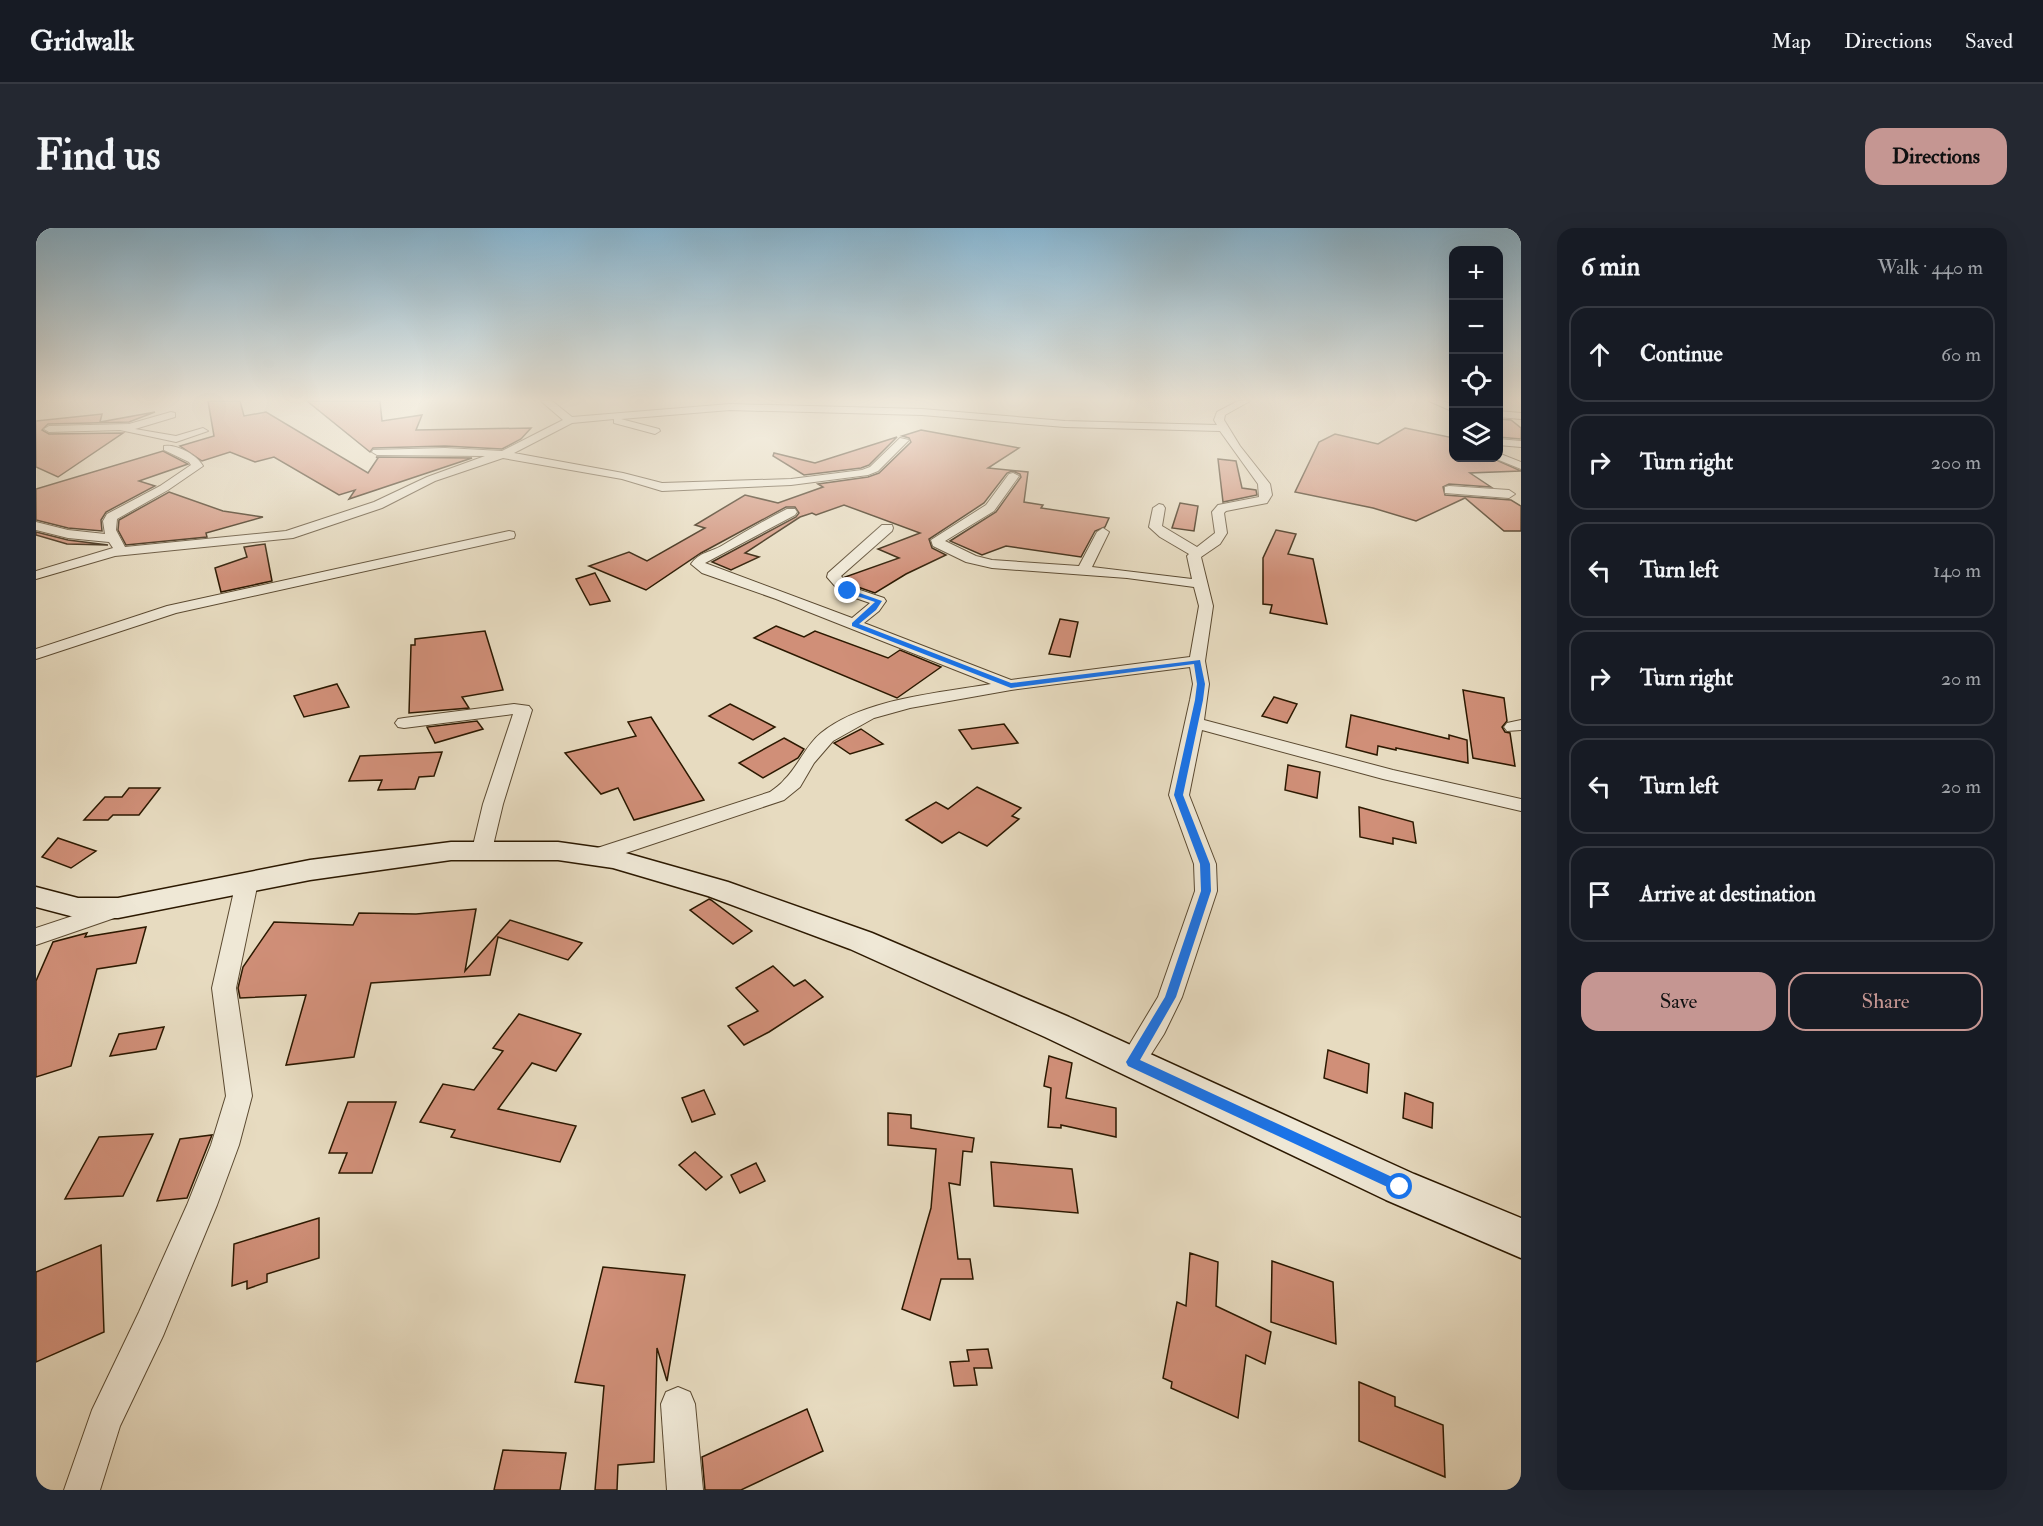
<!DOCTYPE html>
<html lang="en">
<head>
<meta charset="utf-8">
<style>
	:root { --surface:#171b24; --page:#242831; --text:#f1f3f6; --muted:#9ea1a6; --line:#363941; --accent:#c59692 }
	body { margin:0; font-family:"IM FELL Double Pica",serif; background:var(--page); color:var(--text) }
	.controls { position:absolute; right:18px; top:18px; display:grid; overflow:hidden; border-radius:12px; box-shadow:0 6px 24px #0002 }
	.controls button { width:54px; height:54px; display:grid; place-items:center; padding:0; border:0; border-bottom:2px solid var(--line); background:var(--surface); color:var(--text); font:30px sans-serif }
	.stop { position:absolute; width:18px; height:18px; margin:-14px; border:4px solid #1a73e8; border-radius:50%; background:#fff }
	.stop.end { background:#1a73e8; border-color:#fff; box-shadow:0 2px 6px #0008 }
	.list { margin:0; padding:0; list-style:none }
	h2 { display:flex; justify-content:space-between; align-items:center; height:78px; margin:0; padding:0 24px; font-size:26px }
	h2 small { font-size:20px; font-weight:400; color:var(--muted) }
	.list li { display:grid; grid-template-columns:39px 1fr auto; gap:18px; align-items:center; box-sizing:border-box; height:96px; margin:0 12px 12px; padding:0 12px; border:2px solid var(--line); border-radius:18px }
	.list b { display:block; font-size:22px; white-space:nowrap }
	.list em { font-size:20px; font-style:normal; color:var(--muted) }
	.actions { display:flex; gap:12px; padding:18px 24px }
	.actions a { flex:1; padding:14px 0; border:2px solid var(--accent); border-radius:18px; text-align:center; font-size:21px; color:var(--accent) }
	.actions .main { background:var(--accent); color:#111 }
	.icon { flex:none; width:33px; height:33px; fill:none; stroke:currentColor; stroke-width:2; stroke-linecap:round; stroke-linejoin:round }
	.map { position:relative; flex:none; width:1485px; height:1262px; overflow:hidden; border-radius:18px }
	header { display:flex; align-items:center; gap:36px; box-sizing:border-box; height:84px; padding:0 30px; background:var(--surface); border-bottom:2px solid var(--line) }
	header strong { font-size:28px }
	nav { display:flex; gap:33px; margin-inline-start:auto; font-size:21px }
	.intro { display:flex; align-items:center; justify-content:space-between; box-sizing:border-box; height:144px; padding:0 36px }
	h1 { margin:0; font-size:42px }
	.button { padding:15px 27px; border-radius:18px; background:var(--accent); color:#111; font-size:21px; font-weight:700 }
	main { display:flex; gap:36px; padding:0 36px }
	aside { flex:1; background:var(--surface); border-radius:18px; box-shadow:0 6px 24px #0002 }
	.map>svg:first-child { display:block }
</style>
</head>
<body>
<header>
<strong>Gridwalk</strong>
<nav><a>Map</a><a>Directions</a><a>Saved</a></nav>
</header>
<div class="intro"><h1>Find us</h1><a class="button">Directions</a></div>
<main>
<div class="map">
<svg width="1485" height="1262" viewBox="0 0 1485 1262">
	<rect width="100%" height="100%" fill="#e7dbc0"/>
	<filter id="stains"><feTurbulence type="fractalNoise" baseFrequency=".00333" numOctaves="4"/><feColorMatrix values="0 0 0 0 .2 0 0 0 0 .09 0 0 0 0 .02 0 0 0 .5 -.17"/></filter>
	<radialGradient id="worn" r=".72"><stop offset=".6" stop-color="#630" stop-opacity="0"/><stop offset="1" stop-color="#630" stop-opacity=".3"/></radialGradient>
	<g fill="#d08f78" stroke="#2c1901" stroke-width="1.5">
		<polygon points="172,173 204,173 208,188 230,184 332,245 342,230 340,229 436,230 313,271 319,262 303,267 238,229 219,234 194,224 166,233 144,218 178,208"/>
		<polygon points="271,173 344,173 346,193 386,187 380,202 495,200 485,211 466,221 409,218 337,220 334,224"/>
		<polygon points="119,184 93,194 12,196 6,202 13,206 87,205 22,249 0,239 0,193 66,186 64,194"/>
		<polygon points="1462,191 1475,192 1485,200 1485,211 1462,209"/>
		<polygon points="1369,200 1418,210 1418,230 1456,230 1485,243 1434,245 1455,259 1413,256 1407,259 1409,267 1475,272 1485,278 1485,303 1468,303 1429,270 1380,293 1337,280 1259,264 1283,214 1299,206 1342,216"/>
		<polygon points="885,202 983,220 952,240 992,244 988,274 1007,277 1005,280 1073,290 1069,299 1059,303 1045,329 970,318 946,327 914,313 960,284 985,249 984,246 976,243 971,245 948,275 893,311 896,320 910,327 870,346 839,365 816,357 809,349 863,330 842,321 884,305 808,277 780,287 776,285 764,289 709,325 723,329 695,342 676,334 760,289 763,285 759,279 750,279 665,325 610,362 553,338 593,324 611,333 669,300 659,297 709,267 742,275 787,259 782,256 832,249 843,245 875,214 873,210 866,208"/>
		<polygon points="861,209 833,237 825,240 768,247 737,228 738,225 779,235"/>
		<polygon points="127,223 152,236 103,253 119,258 70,284 65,292 66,303 32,300 0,292 0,261"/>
		<polygon points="1182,231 1200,233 1206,260 1220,262 1221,267 1187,274"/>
		<polygon points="133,264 187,283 227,289 170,305 171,309 90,317 82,302 83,292"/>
		<polygon points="1144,275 1162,278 1158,303 1136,300"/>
		<polygon points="1240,302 1260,306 1252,326 1277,331 1291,396 1234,385 1236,377 1227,376 1227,330"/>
		<polygon points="0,304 32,312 72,317 31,316 0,307"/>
		<polygon points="229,316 236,353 185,364 179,340 211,329 208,319"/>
		<polygon points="559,345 574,373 554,377 540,351"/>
		<polygon points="1024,391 1042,394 1034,429 1013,426"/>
		<polygon points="740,398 768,409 779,403 852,430 864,422 905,439 861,470 718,410"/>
		<polygon points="449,403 467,462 426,469 433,480 373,485 375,417 379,417 379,411"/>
		<polygon points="301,456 313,479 268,489 258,468"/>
		<polygon points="1427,462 1468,470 1471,493 1466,499 1469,504 1474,505 1479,538 1437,530"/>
		<polygon points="1238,469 1261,476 1251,495 1226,488"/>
		<polygon points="694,476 739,499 717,512 673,488"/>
		<polygon points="1315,487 1413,511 1413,507 1431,512 1432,535 1360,520 1360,522 1342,518 1341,527 1310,519"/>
		<polygon points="615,489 668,572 598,592 582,560 565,566 529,525 600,508 592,494"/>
		<polygon points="441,493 447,501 399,515 391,499"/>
		<polygon points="968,496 982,515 936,521 923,502"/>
		<polygon points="825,501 847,516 814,526 798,515"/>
		<polygon points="748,510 768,521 762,530 727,550 703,535"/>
		<polygon points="406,524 398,548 383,549 379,561 342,562 346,552 313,553 324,528"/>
		<polygon points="1252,537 1284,544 1281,570 1249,562"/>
		<polygon points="941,559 985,580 976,588 983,591 951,618 923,604 906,615 870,592 900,574 912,581"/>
		<polygon points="93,560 124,560 103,587 77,587 72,592 48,592 69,569 86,569"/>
		<polygon points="1323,579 1377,594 1380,615 1357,610 1357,616 1324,609"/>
		<polygon points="22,610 60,623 35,640 6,629"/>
		<polygon points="673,671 675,672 716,703 697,716 654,682"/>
		<polygon points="440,681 429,743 474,692 546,715 532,732 462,709 454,747 335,755 318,829 250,837 270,767 204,770 202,760 207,739 238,694 317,697 323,685 380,686"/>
		<polygon points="110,699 100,735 61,741 35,838 0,849 0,753 17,714 51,705 49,709"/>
		<polygon points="737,738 758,758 769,752 787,769 733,804 708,817 692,798 722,783 700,760"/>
		<polygon points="483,786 545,806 520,843 496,835 462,881 540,898 524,934 415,909 419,902 384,894 407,856 438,862 467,823 457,820"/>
		<polygon points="128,799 120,821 74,828 83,806"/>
		<polygon points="1292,822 1333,836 1331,865 1288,850"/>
		<polygon points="1013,828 1036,835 1030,870 1080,880 1080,909 1025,897 1025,900 1012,899 1015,860 1008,858"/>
		<polygon points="668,862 679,886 656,894 646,870"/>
		<polygon points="1369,865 1397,875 1396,900 1367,890"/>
		<polygon points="312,874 360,874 336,945 303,945 311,925 293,925"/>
		<polygon points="852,885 875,887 875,900 938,910 936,924 927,923 924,957 913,955 922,1031 934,1031 937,1051 905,1051 894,1092 866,1081 895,980 900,921 852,917"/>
		<polygon points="117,906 87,968 29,971 63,909"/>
		<polygon points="176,907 151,970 121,973 144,911"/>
		<polygon points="659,924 686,949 670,962 643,937"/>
		<polygon points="955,934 1036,941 1042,985 958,978"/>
		<polygon points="720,935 729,953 704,965 695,947"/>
		<polygon points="283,990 283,1030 231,1046 231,1054 211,1061 211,1053 196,1058 198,1016"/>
		<polygon points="65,1017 68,1104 0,1134 0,1044"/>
		<polygon points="1154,1025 1182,1034 1180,1078 1235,1104 1229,1136 1210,1127 1202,1190 1135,1160 1136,1154 1127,1150 1141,1074 1150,1078"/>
		<polygon points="1236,1033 1297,1054 1300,1116 1235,1094"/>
		<polygon points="567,1039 649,1047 631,1153 621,1120 618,1234 582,1237 581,1262 559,1262 568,1158 539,1154"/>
		<polygon points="952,1121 956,1140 938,1140 941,1157 918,1158 914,1134 933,1133 931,1122"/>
		<polygon points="1323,1154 1359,1169 1359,1178 1407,1197 1409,1249 1323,1213"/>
		<polygon points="771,1181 787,1223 705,1262 669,1262 666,1229"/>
		<polygon points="467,1222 530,1225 524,1262 458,1262"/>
	</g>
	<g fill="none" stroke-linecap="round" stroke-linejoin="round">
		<defs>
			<g id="street">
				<path d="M505 173H516L536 189 694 176 886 181 1029 193 1181 197 1178 192 1181 184 1202 173H1214L1189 187 1188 192 1204 218 1234 256 1236 267 1231 275 1190 283 1188 285 1191 305 1184 316 1165 329 1177 378 1169 433 1173 456 1168 492 1357 542 1485 571V583L1347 551 1166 502 1153 567 1180 636 1181 663 1146 769 1128 806 1105 842 1096 845 1087 842 1083 834 1122 769 1159 663 1158 636 1133 567 1154 472 1157 456 1154 439 975 462 874 480 838 490 797 513 778 535 764 559 748 572 569 632 562 634 555 632 552 627 555 622 734 564C739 560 744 557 748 552 762 539 769 518 785 505 827 471 902 465 955 456L740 371 666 345 655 336C663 324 676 324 687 317 708 304 729 292 751 281H759L761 284 759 287 669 335 816 390 834 375 805 365 791 349 792 345 846 297H856L857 300 856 303 805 348 815 359 848 370 850 373 843 383 828 395 975 452 1154 429 1163 378 1158 359 1091 350 956 340 930 334 897 318 895 312 950 277 973 246 977 245 983 248 958 283 909 313 940 328 956 332 1043 338 1061 304 1067 300 1073 304 1056 339 1156 351 1151 328 1153 326 1124 309 1113 299 1117 280 1123 276 1127 277 1129 280 1126 298 1161 319 1179 305 1176 284 1182 277 1223 269 1222 256 1184 203 1029 199 886 187 694 182 585 191 623 201 624 203 619 206 578 195V191L536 195 478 225 587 245 626 255 755 251 826 242 834 239 864 210 873 212 842 243 832 247 755 257 626 263 586 251 467 230 399 253 346 280 257 310 79 328 0 351V343L77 320 73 314 32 310 0 302V294L32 302 69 306 67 293 71 286 124 258 155 237 153 234 128 222V218C141 216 161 227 167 238L132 262 81 291 80 302 89 319 250 303 338 274 391 249 449 228 341 227 336 224 337 222 409 220 466 223 527 192Z"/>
				<polygon points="1393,173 1406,173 1418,177 1418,184"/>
				<polygon points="1462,183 1485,185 1485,191 1462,189"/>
				<polygon points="135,184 139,185 139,189 99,201 140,208 167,200 172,203 140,214 84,202 13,204 8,201 13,198 93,196"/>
				<polygon points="1462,211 1485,213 1485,219 1462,217"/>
				<polygon points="1462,225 1485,234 1485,241 1458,230 1462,230"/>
				<polygon points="1413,258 1473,262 1479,266 1473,270 1409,265 1409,259"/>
				<polygon points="473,303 478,304 479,307 478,310 140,385 0,431 0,421 131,378"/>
				<polygon points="478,476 493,478 496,482 467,576 456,622 453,627 446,629 439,627 436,622 447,576 477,486 368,500 362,499 359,495 362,491 368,490"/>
				<polygon points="1485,492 1485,502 1471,503 1468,499 1471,495"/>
				<polygon points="211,647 219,649 222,654 200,760 216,868 203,917 181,977 127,1108 84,1198 64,1262 28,1262 56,1182 103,1084 151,977 175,917 190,868 176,760 200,654 203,649"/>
				<polygon points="82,673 90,676 93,681 90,686 0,717 0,700"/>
				<polygon points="642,1159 654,1164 659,1176 667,1262 631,1262 625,1176 630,1164"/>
			</g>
			<polygon id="secondary" points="415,614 522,614 579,622 692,654 836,705 1033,789 1378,946 1485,990 1485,1030 1350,972 1009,809 814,721 672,668 577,640 522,632 415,632 274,652 82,690 42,690 0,679 0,659 42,670 82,670 274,632"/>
		</defs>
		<use href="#street" stroke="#5b4a31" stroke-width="2"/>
		<use href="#secondary" stroke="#2c1901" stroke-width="3"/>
		<use href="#street" fill="#efe8d6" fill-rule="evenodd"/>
		<use href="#secondary" fill="#efe8d6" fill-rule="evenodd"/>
	</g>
	<linearGradient id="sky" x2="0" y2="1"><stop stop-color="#87b7d4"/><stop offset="0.49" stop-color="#f4efe3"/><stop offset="1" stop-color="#f4efe3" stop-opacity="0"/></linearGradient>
	<rect width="1485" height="350" fill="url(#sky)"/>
	<polygon fill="#1a73e8" points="812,361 846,373 840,382 823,396 975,455 1164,432 1169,456 1167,472 1147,567 1174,636 1175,663 1140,769 1104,832 1369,955 1371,959 1369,963 1364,965 1360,963 1092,838 1090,834 1129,769 1165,663 1164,636 1138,567 1159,472 1161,456 1158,436 975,460 816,398 816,395 839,374 809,364"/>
	<rect width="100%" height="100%" filter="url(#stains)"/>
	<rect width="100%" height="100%" fill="url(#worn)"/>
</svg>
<div class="controls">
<button>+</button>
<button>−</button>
<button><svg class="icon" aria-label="locate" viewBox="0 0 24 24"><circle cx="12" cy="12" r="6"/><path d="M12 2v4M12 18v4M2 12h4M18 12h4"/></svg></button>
<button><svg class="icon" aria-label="layers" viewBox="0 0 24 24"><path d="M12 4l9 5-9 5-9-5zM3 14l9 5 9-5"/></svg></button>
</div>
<div class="stop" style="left:1364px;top:959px"></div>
<div class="stop end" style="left:812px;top:363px"></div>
</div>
<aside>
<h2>6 min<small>Walk · 440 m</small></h2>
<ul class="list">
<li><svg class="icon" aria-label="ahead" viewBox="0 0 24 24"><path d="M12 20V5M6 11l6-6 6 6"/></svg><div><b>Continue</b></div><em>60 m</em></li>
<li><svg class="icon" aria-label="right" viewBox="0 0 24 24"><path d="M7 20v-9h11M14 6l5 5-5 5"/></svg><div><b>Turn right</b></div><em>200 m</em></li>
<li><svg class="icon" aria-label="left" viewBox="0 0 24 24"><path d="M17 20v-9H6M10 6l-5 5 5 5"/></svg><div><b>Turn left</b></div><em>140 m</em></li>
<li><svg class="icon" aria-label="right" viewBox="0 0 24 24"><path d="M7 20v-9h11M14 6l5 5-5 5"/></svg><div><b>Turn right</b></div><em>20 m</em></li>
<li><svg class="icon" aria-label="left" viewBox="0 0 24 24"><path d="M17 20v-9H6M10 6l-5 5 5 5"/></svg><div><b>Turn left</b></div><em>20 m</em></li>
<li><svg class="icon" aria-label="arrive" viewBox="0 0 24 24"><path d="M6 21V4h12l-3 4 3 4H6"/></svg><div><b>Arrive at destination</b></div></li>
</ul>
<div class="actions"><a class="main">Save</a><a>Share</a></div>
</aside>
</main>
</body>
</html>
